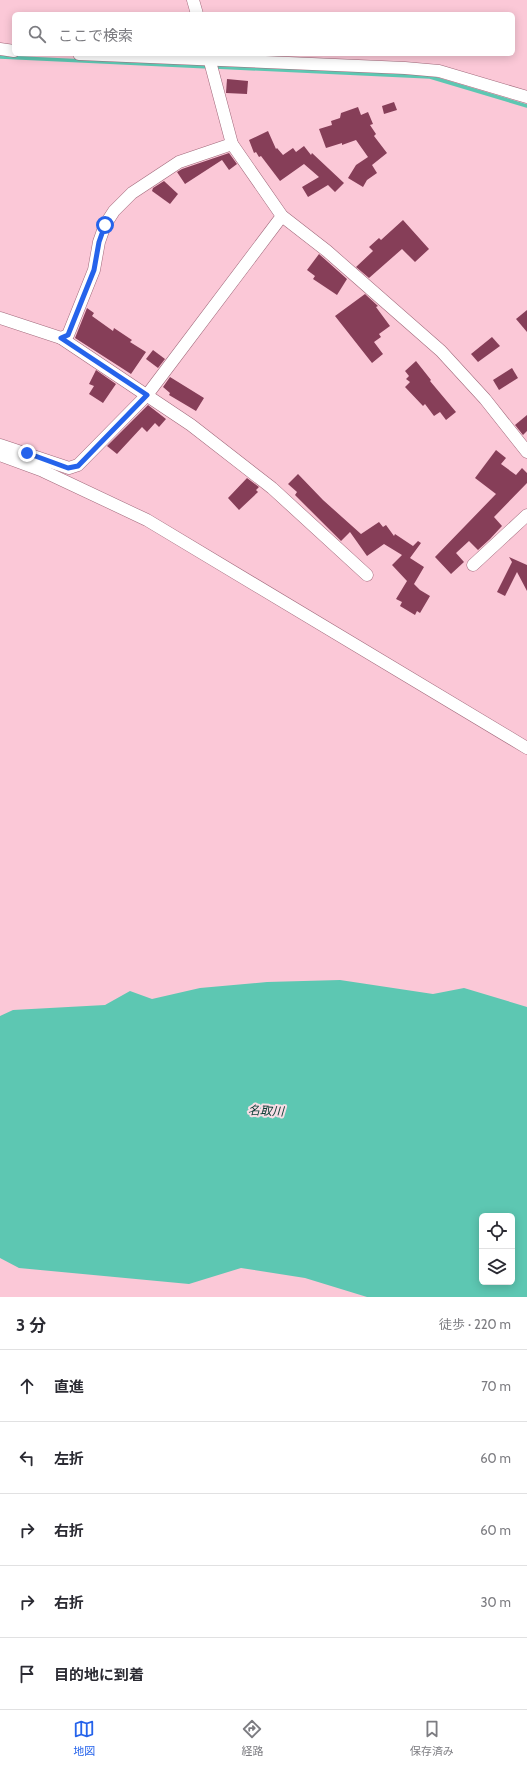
<!DOCTYPE html>
<html lang="ja">
<head>
<meta charset="utf-8">
<style>
	:root { --surface:#fff; --page:#f2f2f3; --text:#2b2b33; --muted:#7c7c81; --line:#e1e1e2; --accent:#2563eb }
	body { margin:0; font-family:Cabin,"Noto Sans JP",sans-serif; background:var(--page); color:var(--text) }
	.controls { position:absolute; right:12px; bottom:12px; display:grid; overflow:hidden; border-radius:6px; box-shadow:0 2px 10px #0003 }
	.controls button { width:36px; height:36px; display:grid; place-items:center; padding:0; border:0; border-bottom:1px solid var(--line); background:var(--surface); color:var(--text); font:20px sans-serif }
	.stop { position:absolute; width:12px; height:12px; margin:-9px; border:3px solid #2563eb; border-radius:50%; background:#fff }
	.stop.end { background:#2563eb; border-color:#fff; box-shadow:0 1px 4px #0008 }
	.list { margin:0; padding:0; list-style:none }
	h2 { display:flex; justify-content:space-between; align-items:center; height:52px; margin:0; padding:0 16px; font-size:17px }
	h2 small { font-size:13px; font-weight:400; color:var(--muted) }
	.list li { display:grid; grid-template-columns:26px 1fr auto; gap:12px; align-items:center; box-sizing:border-box; height:72px; padding:0 16px; border-top:1px solid var(--line) }
	.list b { display:block; font-size:15px; white-space:nowrap }
	.list em { font-size:13px; font-style:normal; color:var(--muted) }
	.icon { flex:none; width:22px; height:22px; fill:none; stroke:currentColor; stroke-width:2; stroke-linecap:round; stroke-linejoin:round }
	.map { position:relative; flex:none; width:527px; height:1297px; overflow:hidden }
	.search { position:absolute; background:var(--surface); box-shadow:0 2px 10px #0003; left:12px; right:12px; top:12px; height:44px; display:flex; align-items:center; gap:10px; box-sizing:border-box; padding:0 14px; border-radius:6px; color:var(--muted); font-size:15px }
	.sheet { height:412px; background:var(--surface) }
	nav { display:flex; justify-content:space-around; align-items:center; box-sizing:border-box; height:56px; border-top:1px solid var(--line); background:var(--surface); font-size:11px; color:var(--muted) }
	nav a { display:grid; justify-items:center; gap:2px }
	nav .on { color:var(--accent) }
	.map>svg:first-child { display:block }
</style>
</head>
<body>
<div class="map">
<svg width="527" height="1297" viewBox="0 0 527 1297">
	<rect width="100%" height="100%" fill="#fbc8d7"/>
	<path fill="#5dc7b2" fill-rule="evenodd" d="M340 980 433 994 464 988 527 1007V1297H367L305 1278 241 1268 189 1284 19 1268 0 1258V1016L13 1010 105 1005 130 991 152 999 200 988 267 982ZM482 1216H512V1282H482Z"/>
	<g fill="none" stroke-linecap="round" stroke-linejoin="round">
		<g stroke="#5dc7b2" stroke-width="3.5">
			<polyline points="0,57 209,67"/>
			<polyline points="215,67 430,77 527,106"/>
		</g>
	</g>
	<g fill="#863e58">
		<polygon points="227,79 248,81 247,94 226,93"/>
		<polygon points="394,102 397,110 384,114 382,106"/>
		<polygon points="358,107 361,115 368,112 373,124 370,125 376,134 374,136 387,153 372,165 377,173 367,180 363,187 348,178 356,165 368,157 356,140 342,145 342,143 326,148 319,129 332,125 331,121 340,118 341,113"/>
		<polygon points="268,131 276,149 277,148 283,155 293,148 296,152 304,146 311,155 312,153 344,183 335,192 328,185 308,197 302,187 319,177 304,164 280,181 261,156 259,157 256,152 254,153 249,140"/>
		<polygon points="229,153 237,164 229,170 222,160 185,184 177,172 182,169"/>
		<polygon points="164,181 178,194 170,204 152,191 153,188"/>
		<polygon points="403,220 429,249 415,262 402,249 369,278 356,267 373,251 369,247 379,238 381,240"/>
		<polygon points="319,254 347,279 337,295 313,279 315,276 307,270"/>
		<polygon points="365,294 378,306 376,307 390,326 379,334 381,337 374,342 383,354 372,363 335,316"/>
		<polygon points="87,308 94,313 92,316 113,331 114,328 132,340 130,342 146,352 131,374 75,338"/>
		<polygon points="527,310 527,332 516,319"/>
		<polygon points="492,337 500,346 478,362 471,354"/>
		<polygon points="153,350 165,359 158,368 146,359"/>
		<polygon points="416,361 431,380 430,381 456,412 446,420 440,412 434,416 425,404 423,406 405,387 410,382 406,379 409,376 405,371"/>
		<polygon points="512,368 518,378 499,390 493,380"/>
		<polygon points="96,370 116,384 103,403 89,394 94,386 89,384"/>
		<polygon points="170,377 204,398 196,411 169,395 170,393 163,387"/>
		<polygon points="148,405 166,419 159,427 155,423 147,432 142,427 117,454 107,446"/>
		<polygon points="527,415 527,431 523,435 515,425"/>
		<polygon points="496,450 506,458 501,464 516,475 522,468 527,473 527,483 494,517 502,526 490,539 478,550 469,541 456,553 464,562 451,574 435,557 496,494 475,478"/>
		<polygon points="298,474 323,500 361,534 379,522 383,527 386,525 394,536 395,534 413,546 418,541 421,543 410,558 424,567 414,584 420,590 430,596 420,613 417,611 415,615 400,606 402,602 396,599 407,581 392,565 402,555 384,544 367,556 350,532 341,541 295,495 297,492 288,484"/>
		<polygon points="247,478 259,487 256,490 258,492 239,510 228,498"/>
		<polygon points="509,557 527,565 527,591 517,572 505,596 497,592 512,562"/>
	</g>
	<g fill="none" stroke-linecap="round" stroke-linejoin="round">
		<defs>
			<g id="minor">
				<polyline points="193,0 197,14"/>
				<polyline points="0,49 14,51"/>
				<polyline points="79,54 405,68 439,71 527,97"/>
				<polyline points="208,54 232,144 282,216 327,251 441,351 485,399 527,452"/>
				<polyline points="0,318 61,338 68,335 94,270 99,242 105,225 114,211 132,193 179,162 232,144"/>
				<polyline points="61,338 191,425 272,488 367,575"/>
				<polyline points="0,445 69,468 78,465 147,395 282,216"/>
				<polyline points="0,455 43,471 147,520 527,748"/>
				<polyline points="473,565 527,515"/>
			</g>
		</defs>
		<use href="#minor" stroke="#a1697b" stroke-width="13"/>
		<use href="#minor" stroke="#fff" stroke-width="12"/>
	</g>
	<g fill="none" stroke-linecap="round" stroke-linejoin="round">
		<polyline stroke="#2563eb" stroke-width="5" points="27,453 68,468 78,466 147,395 61,338 68,335 94,270 99,242 105,225"/>
	</g>
	<g text-anchor="middle" stroke-width="4" stroke-linejoin="round" paint-order="stroke">
		<g font-size="12" font-style="italic" fill="#093b33" stroke="#f7dde5">
			<text transform="translate(266 1111) rotate(2)" y="4">名取川</text>
		</g>
	</g>
</svg>
<div class="controls">
<button><svg class="icon" aria-label="locate" viewBox="0 0 24 24"><circle cx="12" cy="12" r="6"/><path d="M12 2v4M12 18v4M2 12h4M18 12h4"/></svg></button>
<button><svg class="icon" aria-label="layers" viewBox="0 0 24 24"><path d="M12 4l9 5-9 5-9-5zM3 14l9 5 9-5"/></svg></button>
</div>
<div class="stop" style="left:105px;top:225px"></div>
<div class="stop end" style="left:27px;top:453px"></div>
<div class="search"><svg class="icon" aria-label="search" viewBox="0 0 24 24"><circle cx="10" cy="10" r="6"/><path d="M15 15l6 6"/></svg>ここで検索</div>
</div>
<section class="sheet">
<h2>3 分<small>徒歩 · 220 m</small></h2>
<ul class="list">
<li><svg class="icon" aria-label="ahead" viewBox="0 0 24 24"><path d="M12 20V5M6 11l6-6 6 6"/></svg><div><b>直進</b></div><em>70 m</em></li>
<li><svg class="icon" aria-label="left" viewBox="0 0 24 24"><path d="M17 20v-9H6M10 6l-5 5 5 5"/></svg><div><b>左折</b></div><em>60 m</em></li>
<li><svg class="icon" aria-label="right" viewBox="0 0 24 24"><path d="M7 20v-9h11M14 6l5 5-5 5"/></svg><div><b>右折</b></div><em>60 m</em></li>
<li><svg class="icon" aria-label="right" viewBox="0 0 24 24"><path d="M7 20v-9h11M14 6l5 5-5 5"/></svg><div><b>右折</b></div><em>30 m</em></li>
<li><svg class="icon" aria-label="arrive" viewBox="0 0 24 24"><path d="M6 21V4h12l-3 4 3 4H6"/></svg><div><b>目的地に到着</b></div></li>
</ul>
</section>
<nav>
<a class="on"><svg class="icon" aria-label="map" viewBox="0 0 24 24"><path d="M3 6l6-2 6 2 6-2v14l-6 2-6-2-6 2zM9 4v14M15 6v14"/></svg>地図</a>
<a><svg class="icon" aria-label="directions" viewBox="0 0 24 24"><path d="M12 3l9 9-9 9-9-9zM9 14v-3h6M13 9l2 2-2 2"/></svg>経路</a>
<a><svg class="icon" aria-label="saved" viewBox="0 0 24 24"><path d="M7 4h10v16l-5-4-5 4z"/></svg>保存済み</a>
</nav>
</body>
</html>
